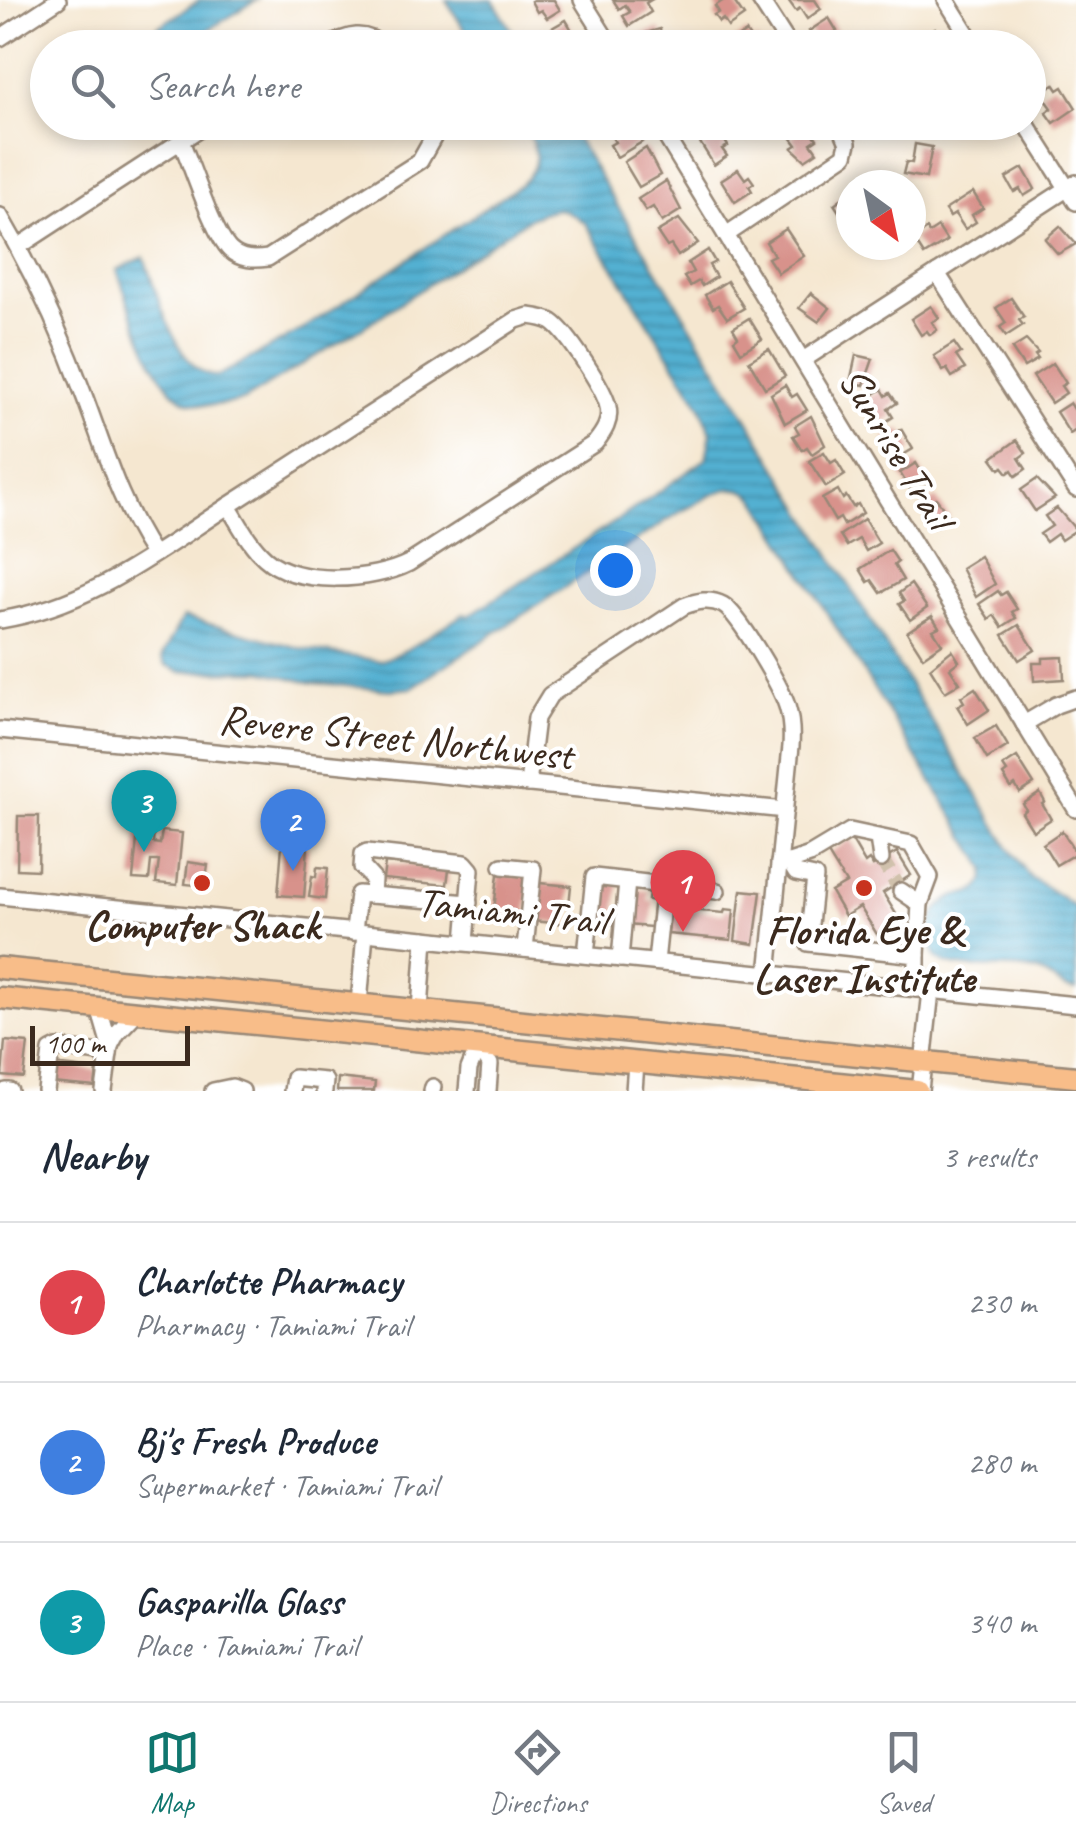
<!DOCTYPE html>
<html lang="en">
<head>
<meta charset="utf-8">
<style>
	:root { --surface:#fff; --page:#f6f6f7; --text:#1f2937; --muted:#747a83; --line:#e0e1e3; --accent:#0f766e }
	body { margin:0; font-family:Caveat,sans-serif; background:var(--page); color:var(--text) }
	.compass { position:absolute; left:836px; top:170px; width:90px; height:90px; border-radius:50%; background:var(--surface); box-shadow:0 5px 15px #0003; rotate:147deg }
	.scale { position:absolute; left:30px; bottom:25px; width:160px; box-sizing:border-box; padding-left:10px; border:5px solid #3b2a1e; border-top:0; font-size:28px; line-height:35px; white-space:nowrap; color:#3b2a1e; -webkit-text-stroke:8px #fff; paint-order:stroke }
	.you { position:absolute; left:615px; top:570px; width:35px; height:35px; margin:-25px; border:8px solid #fff; border-radius:50%; background:#1a73e8; box-shadow:0 0 0 15px #1a73e833 }
	.badge { display:grid; place-items:center; width:65px; height:65px; border-radius:50%; background:var(--accent); color:#fff; font-size:32px; font-weight:700 }
	.pin { position:absolute; translate:-50% -82px; filter:drop-shadow(0 2px 5px #0008) }
	.pin::after { content:''; position:absolute; top:52px; width:35px; height:30px; background:inherit; clip-path:polygon(0 0,100% 0,50% 100%) }
	.list { margin:0; padding:0; list-style:none }
	h2 { display:flex; justify-content:space-between; align-items:center; height:130px; margin:0; padding:0 40px; font-size:42px }
	h2 small { font-size:32px; font-weight:400; color:var(--muted) }
	.list li { display:grid; grid-template-columns:65px 1fr auto; gap:30px; align-items:center; box-sizing:border-box; height:160px; padding:0 40px; border-top:2px solid var(--line) }
	.list b { display:block; font-size:38px; white-space:nowrap }
	.list p { margin:0; font-size:32px; white-space:nowrap; color:var(--muted) }
	.list em { font-size:32px; font-style:normal; color:var(--muted) }
	.icon { flex:none; width:55px; height:55px; fill:none; stroke:currentColor; stroke-width:2; stroke-linecap:round; stroke-linejoin:round }
	.map { position:relative; flex:none; width:1076px; height:1091px; overflow:hidden }
	.search { position:absolute; background:var(--surface); box-shadow:0 5px 15px #0003; left:30px; right:30px; top:30px; height:110px; display:flex; align-items:center; gap:25px; box-sizing:border-box; padding:0 35px; border-radius:55px; color:var(--muted); font-size:38px }
	.sheet { height:610px; background:var(--surface) }
	nav { display:flex; justify-content:space-around; align-items:center; box-sizing:border-box; height:140px; border-top:2px solid var(--line); background:var(--surface); font-size:28px; color:var(--muted) }
	nav a { display:grid; justify-items:center; gap:5px }
	nav .on { color:var(--accent) }
	.map>svg:first-child { display:block }
</style>
</head>
<body>
<div class="map">
<svg width="1076" height="1091" viewBox="0 0 1076 1091">
	<defs>
		<pattern id="water-rules" width="6" height="5" patternUnits="userSpaceOnUse" patternTransform="scale(2.5)"><rect width="6" height="5" fill="#53b0d2"/><path d="M0 2.5h6" fill="none" stroke="#468faa"/></pattern>
	</defs>
	<rect width="100%" height="100%" fill="#fff"/>
	<filter id="ink" filterUnits="userSpaceOnUse"><feTurbulence type="fractalNoise" baseFrequency=".01" numOctaves="2"/><feDisplacementMap in="SourceGraphic" scale="20" xChannelSelector="R" yChannelSelector="G"/><feConvolveMatrix kernelMatrix="1 2 1 2 8 2 1 2 1" color-interpolation-filters="sRGB"/></filter>
	<filter id="wash" filterUnits="userSpaceOnUse"><feTurbulence type="fractalNoise" baseFrequency=".0048" numOctaves="4" result="noise"/><feDisplacementMap in="SourceGraphic" scale="40" xChannelSelector="R" yChannelSelector="G"/><feGaussianBlur stdDeviation="2.25" result="paint"/><feColorMatrix in="noise" values="0 0 0 0 0 0 0 0 0 0 0 0 0 0 0 0 0 1.4 0 .05"/><feComposite in="paint" operator="in"/></filter>
	<g filter="url(#wash)">
		<rect width="100%" height="100%" fill="#f5e7d0"/>
		<g fill="url(#water-rules)" stroke="#476d78" stroke-width="2.5">
			<polygon points="200,0 257,0 180,47 127,47"/>
			<polygon points="446,0 493,0 522,47 475,47"/>
			<path d="M522 123H567L1010 849 1029 876 1076 907V990C1060 989 1055 978 1041 973 1008 961 967 976 937 959 925 937 929 908 954 897 964 893 976 894 982 884 986 879 985 874 985 868L757 500C732 473 706 501 680 512L411 688 390 690 313 683 260 671 179 672 165 664 162 656 183 617 299 648 381 661 406 650 464 614 468 616 618 520 706 459 711 433 700 405 586 224C562 206 559 206 531 217L362 328 244 400C226 404 206 408 188 402 154 389 129 303 117 270L144 257C155 288 179 379 218 376L303 329 521 184C544 164 536 145 522 123Z"/>
		</g>
		<g id="blocks">
			<g fill="#d8928b">
				<polygon points="533,0 554,0 560,10 547,18 541,10 537,12 531,1"/>
				<polygon points="613,0 651,0 646,3 651,12 629,26 623,16 630,12 625,5 619,9"/>
				<polygon points="724,0 733,0 744,16 728,27 723,19 719,22 714,15 719,12 715,6"/>
				<polygon points="788,0 815,0 821,9 807,19 800,8 796,11"/>
				<polygon points="829,18 837,31 832,34 839,43 833,48 820,48 809,31"/>
				<polygon points="566,20 577,39 563,47 552,28"/>
				<polygon points="935,28 946,46 926,48 920,38"/>
				<polygon points="660,29 665,48 651,45 642,48 638,35"/>
				<polygon points="746,32 753,42 757,39 763,48 733,48 730,43"/>
				<polygon points="1054,84 1058,90 1063,87 1076,108 1054,123 1046,112 1052,108 1041,93"/>
				<polygon points="614,122 625,122 630,131 634,128 642,142 617,157 610,145 615,142 606,127"/>
				<polygon points="808,126 817,139 811,143 817,152 805,160 792,148 797,145 791,137"/>
				<polygon points="718,129 728,146 722,149 727,156 714,165 699,141"/>
				<polygon points="915,144 932,147 926,178 903,174 906,162 912,163"/>
				<polygon points="646,148 660,175 639,187 624,162"/>
				<polygon points="1023,168 1035,189 1024,196 1020,189 1014,192 1006,178"/>
				<polygon points="738,169 745,179 749,176 754,183 749,186 752,191 735,202 721,180"/>
				<polygon points="666,181 681,210 662,222 653,207 646,211 638,199"/>
				<polygon points="851,192 851,217 845,221 834,204"/>
				<polygon points="973,192 983,208 972,215 976,222 965,229 955,214 950,217 945,210"/>
				<polygon points="679,219 698,243 678,256 671,245 667,247 657,232"/>
				<polygon points="1060,226 1076,244 1058,254 1045,239"/>
				<polygon points="938,227 947,241 924,255 913,238 927,229 929,233"/>
				<polygon points="786,229 804,256 778,273 768,258 774,255 766,242"/>
				<polygon points="708,250 715,262 709,265 716,277 702,286 699,281 690,286 684,277 693,272 688,263"/>
				<polygon points="727,281 744,308 727,318 718,305 713,308 705,295"/>
				<polygon points="811,293 830,308 819,322 799,308"/>
				<polygon points="1011,298 1024,317 1019,320 1023,325 1006,336 1000,327 1006,323 996,308"/>
				<polygon points="931,306 939,318 932,322 937,330 930,335 927,331 921,335 911,319"/>
				<polygon points="749,318 762,339 741,352 734,340 738,337 733,328"/>
				<polygon points="1026,340 1038,353 1035,355 1038,359 1024,367 1012,349"/>
				<polygon points="954,343 961,353 956,356 965,369 952,377 947,369 943,371 934,356"/>
				<polygon points="769,349 785,376 765,388 749,361"/>
				<polygon points="856,355 873,359 864,385 850,382"/>
				<polygon points="1053,363 1066,383 1061,386 1066,393 1051,403 1033,376"/>
				<polygon points="785,385 792,397 797,394 807,410 785,423 771,394"/>
				<polygon points="882,389 886,396 890,393 897,403 888,409 893,417 877,427 862,402"/>
				<polygon points="1070,403 1076,412 1076,430 1070,434 1056,412"/>
				<polygon points="811,416 825,445 812,454 807,447 802,450 793,436 799,433 795,426"/>
				<polygon points="901,429 913,449 896,459 884,440"/>
				<polygon points="1017,440 1026,453 1019,458 1026,469 1016,476 1012,470 1008,473 1003,467 1000,469 992,458"/>
				<polygon points="824,452 831,463 836,460 845,475 826,487 809,461"/>
				<polygon points="916,463 929,484 913,494 900,473"/>
				<polygon points="1037,479 1055,498 1035,511 1021,490"/>
				<polygon points="838,490 843,499 846,496 853,507 858,504 863,513 844,525 840,518 835,521 822,499"/>
				<polygon points="936,498 950,518 934,528 921,507"/>
				<polygon points="1057,508 1076,530 1061,540 1057,534 1046,542 1040,534 1052,526 1045,516"/>
				<polygon points="864,519 879,543 866,551 859,539 847,546 840,535"/>
				<polygon points="890,550 898,562 894,565 903,580 881,593 872,580 868,582 860,569"/>
				<polygon points="980,556 995,584 976,597 961,568"/>
				<polygon points="911,584 927,608 910,620 899,604 904,601 899,593"/>
				<polygon points="998,591 1001,595 1006,592 1017,609 1012,612 1016,618 1002,627 994,615 989,619 979,604"/>
				<polygon points="932,616 939,627 933,630 942,644 923,657 907,632"/>
				<polygon points="1019,625 1035,650 1019,660 1003,635"/>
				<polygon points="952,650 959,661 950,668 960,683 945,692 930,668"/>
				<polygon points="1063,657 1064,679 1034,681 1033,663 1043,663 1043,658"/>
				<polygon points="975,688 989,710 968,724 957,706 964,702 961,697"/>
				<polygon points="996,726 1008,746 987,759 975,738"/>
				<polygon points="1017,757 1034,784 1020,793 1015,785 1011,788 1003,775 1007,772 1003,766"/>
				<polygon points="1040,793 1045,802 1042,804 1051,819 1033,831 1022,813 1026,810 1023,804"/>
				<polygon points="18,816 39,816 38,870 17,869"/>
				<polygon points="138,829 154,833 153,843 160,844 162,831 182,833 177,885 156,883 159,861 151,861 149,880 133,879"/>
				<polygon points="1062,831 1076,853 1056,865 1043,844"/>
				<polygon points="851,839 865,863 869,860 873,866 897,852 911,875 883,893 901,922 878,936 860,907 845,916 831,892 846,883 828,854"/>
				<polygon points="282,845 308,847 304,897 278,895"/>
				<polygon points="188,862 208,865 205,886 185,884"/>
				<polygon points="385,863 449,869 447,885 383,879"/>
				<polygon points="317,867 328,868 325,899 309,897 312,876 316,877"/>
				<polygon points="498,874 530,877 526,922 493,919"/>
				<polygon points="599,881 619,883 614,925 595,923"/>
				<polygon points="539,883 571,886 567,924 531,921"/>
				<polygon points="630,889 649,891 648,900 654,901 651,927 627,925"/>
				<polygon points="741,890 761,892 754,944 735,941"/>
				<polygon points="671,903 690,905 689,910 724,913 725,909 734,910 731,940 668,934"/>
				<polygon points="5,1041 28,1043 24,1078 2,1076"/>
				<polygon points="54,1065 97,1070 95,1087 52,1083"/>
				<polygon points="338,1078 375,1082 374,1091 337,1091"/>
			</g>
		</g>
	</g>
	<g filter="url(#ink)">
		<use href="#blocks" fill-opacity="0" stroke="#988877" stroke-width="2.5"/>
		<g fill="none" stroke-linecap="round" stroke-linejoin="round">
			<polyline stroke="#d0c1ac" stroke-width="15" stroke-dasharray="15 8" stroke-linecap="butt" points="881,859 901,891"/>
			<defs>
				<g id="minor">
					<polyline points="582,0 612,48"/>
					<polyline points="760,0 791,48"/>
					<polyline points="946,0 976,48"/>
					<polyline points="0,38 58,0"/>
					<path d="M326 48C348 34 365 30 385 48"/>
					<polyline points="657,122 1076,809"/>
					<polyline points="1025,122 1076,202"/>
					<path d="M181 141C192 166 213 233 230 250 241 260 254 260 268 258L420 161 433 138 432 122"/>
					<path d="M0 216C34 274 62 335 85 398 107 457 119 501 153 554"/>
					<polyline points="726,235 845,155 848,143 839,122"/>
					<polyline points="18,247 210,122"/>
					<polyline points="937,273 1076,489"/>
					<path d="M529 316C538 317 545 318 552 322 567 332 605 390 608 407 611 421 604 432 595 443L409 563C374 581 297 587 265 558 249 544 239 523 228 506L516 320Z"/>
					<polyline points="803,360 1076,183"/>
					<path d="M0 620C89 606 154 554 228 506"/>
					<polyline points="1024,724 1056,705 1076,698"/>
					<polyline points="0,730 785,810"/>
					<path d="M528 784 536 718 550 695 684 606C697 601 710 598 723 605 739 614 781 687 787 706 791 719 792 732 791 746L768 974"/>
					<polyline points="878,838 881,859"/>
					<polyline points="779,862 789,862 796,873 815,877 808,943 917,955 917,989"/>
					<polyline points="789,862 810,855 850,831 911,844 930,877 920,904 917,955"/>
					<polyline points="502,866 533,869 525,949"/>
					<polyline points="901,891 920,904"/>
					<polyline points="372,895 373,879 362,867 363,854 367,852 465,863 471,870 465,942"/>
					<polyline points="0,896 1076,1005"/>
					<polyline points="354,932 358,894 469,903"/>
					<polyline points="586,955 594,877 717,891"/>
					<polyline points="620,959 627,881"/>
					<polyline points="656,962 664,885"/>
					<polyline points="359,1004 365,933"/>
					<polyline points="99,1008 110,1046 104,1091"/>
					<polyline points="420,1010 425,939"/>
					<polyline points="110,1046 117,1033 137,1012"/>
					<polyline points="478,1047 490,1064 488,1091"/>
					<polyline points="6,1091 10,1091"/>
					<polyline points="46,1091 51,1051 57,1048 109,1054"/>
					<polyline points="213,1091 232,1087 242,1091"/>
					<polyline points="292,1091 294,1078 325,1081 324,1091"/>
					<polyline points="432,1091 433,1087"/>
					<polyline points="467,1091 469,1069 478,1047"/>
					<polyline points="634,1091 636,1063"/>
					<polyline points="920,1091 931,991"/>
				</g>
				<g id="major">
					<polyline points="0,968 1076,1077"/>
					<polyline points="0,998 917,1091"/>
				</g>
			</defs>
			<use href="#minor" stroke="#988877" stroke-width="20"/>
			<use href="#major" stroke="#988877" stroke-width="25"/>
			<use href="#minor" stroke="#fff" stroke-width="15"/>
			<use href="#major" stroke="#f8bd89" stroke-width="20"/>
		</g>
	</g>
	<g fill="#c8321e" stroke="#fff" stroke-width="4">
		<circle cx="202" cy="883" r="10"/>
		<circle cx="864" cy="888" r="10"/>
	</g>
	<g text-anchor="middle" stroke-width="8" stroke-linejoin="round" paint-order="stroke">
		<g font-size="42" fill="#3b2a1e" stroke="#fff">
			<text transform="translate(897 447) rotate(59)" y="15">Sunrise Trail</text>
			<text transform="translate(396 736) rotate(6)" y="15">Revere Street Northwest</text>
			<text transform="translate(512 910) rotate(6)" y="15">Tamiami Trail</text>
		</g>
		<g font-size="42" font-weight="bold" fill="#3b2a1e" stroke="#fff">
			<text x="202" y="939">Computer Shack</text>
			<text x="864" y="944">Florida Eye &amp;<tspan x="864" dy="48">Laser Institute</tspan></text>
		</g>
	</g>
</svg>
<svg class="compass" viewBox="-18 -18 36 36"><path d="M0-13l5 13h-10z" fill="#e53935"/><path d="M0 13l5-13h-10z" fill="#747a83"/></svg>
<div class="scale">100 m</div>
<div class="you"></div>
<div class="pin badge" style="left:683px;top:932px;background:#e0444e">1</div>
<div class="pin badge" style="left:293px;top:871px;background:#3f7fe0">2</div>
<div class="pin badge" style="left:144px;top:852px;background:#0f9aa8">3</div>
<div class="search"><svg class="icon" aria-label="search" viewBox="0 0 24 24"><circle cx="10" cy="10" r="6"/><path d="M15 15l6 6"/></svg>Search here</div>
</div>
<section class="sheet">
<h2>Nearby<small>3 results</small></h2>
<ul class="list">
<li><span class="badge" style="background:#e0444e">1</span><div><b>Charlotte Pharmacy</b><p>Pharmacy · Tamiami Trail</p></div><em>230 m</em></li>
<li><span class="badge" style="background:#3f7fe0">2</span><div><b>Bj's Fresh Produce</b><p>Supermarket · Tamiami Trail</p></div><em>280 m</em></li>
<li><span class="badge" style="background:#0f9aa8">3</span><div><b>Gasparilla Glass</b><p>Place · Tamiami Trail</p></div><em>340 m</em></li>
</ul>
</section>
<nav>
<a class="on"><svg class="icon" aria-label="map" viewBox="0 0 24 24"><path d="M3 6l6-2 6 2 6-2v14l-6 2-6-2-6 2zM9 4v14M15 6v14"/></svg>Map</a>
<a><svg class="icon" aria-label="directions" viewBox="0 0 24 24"><path d="M12 3l9 9-9 9-9-9zM9 14v-3h6M13 9l2 2-2 2"/></svg>Directions</a>
<a><svg class="icon" aria-label="saved" viewBox="0 0 24 24"><path d="M7 4h10v16l-5-4-5 4z"/></svg>Saved</a>
</nav>
</body>
</html>
